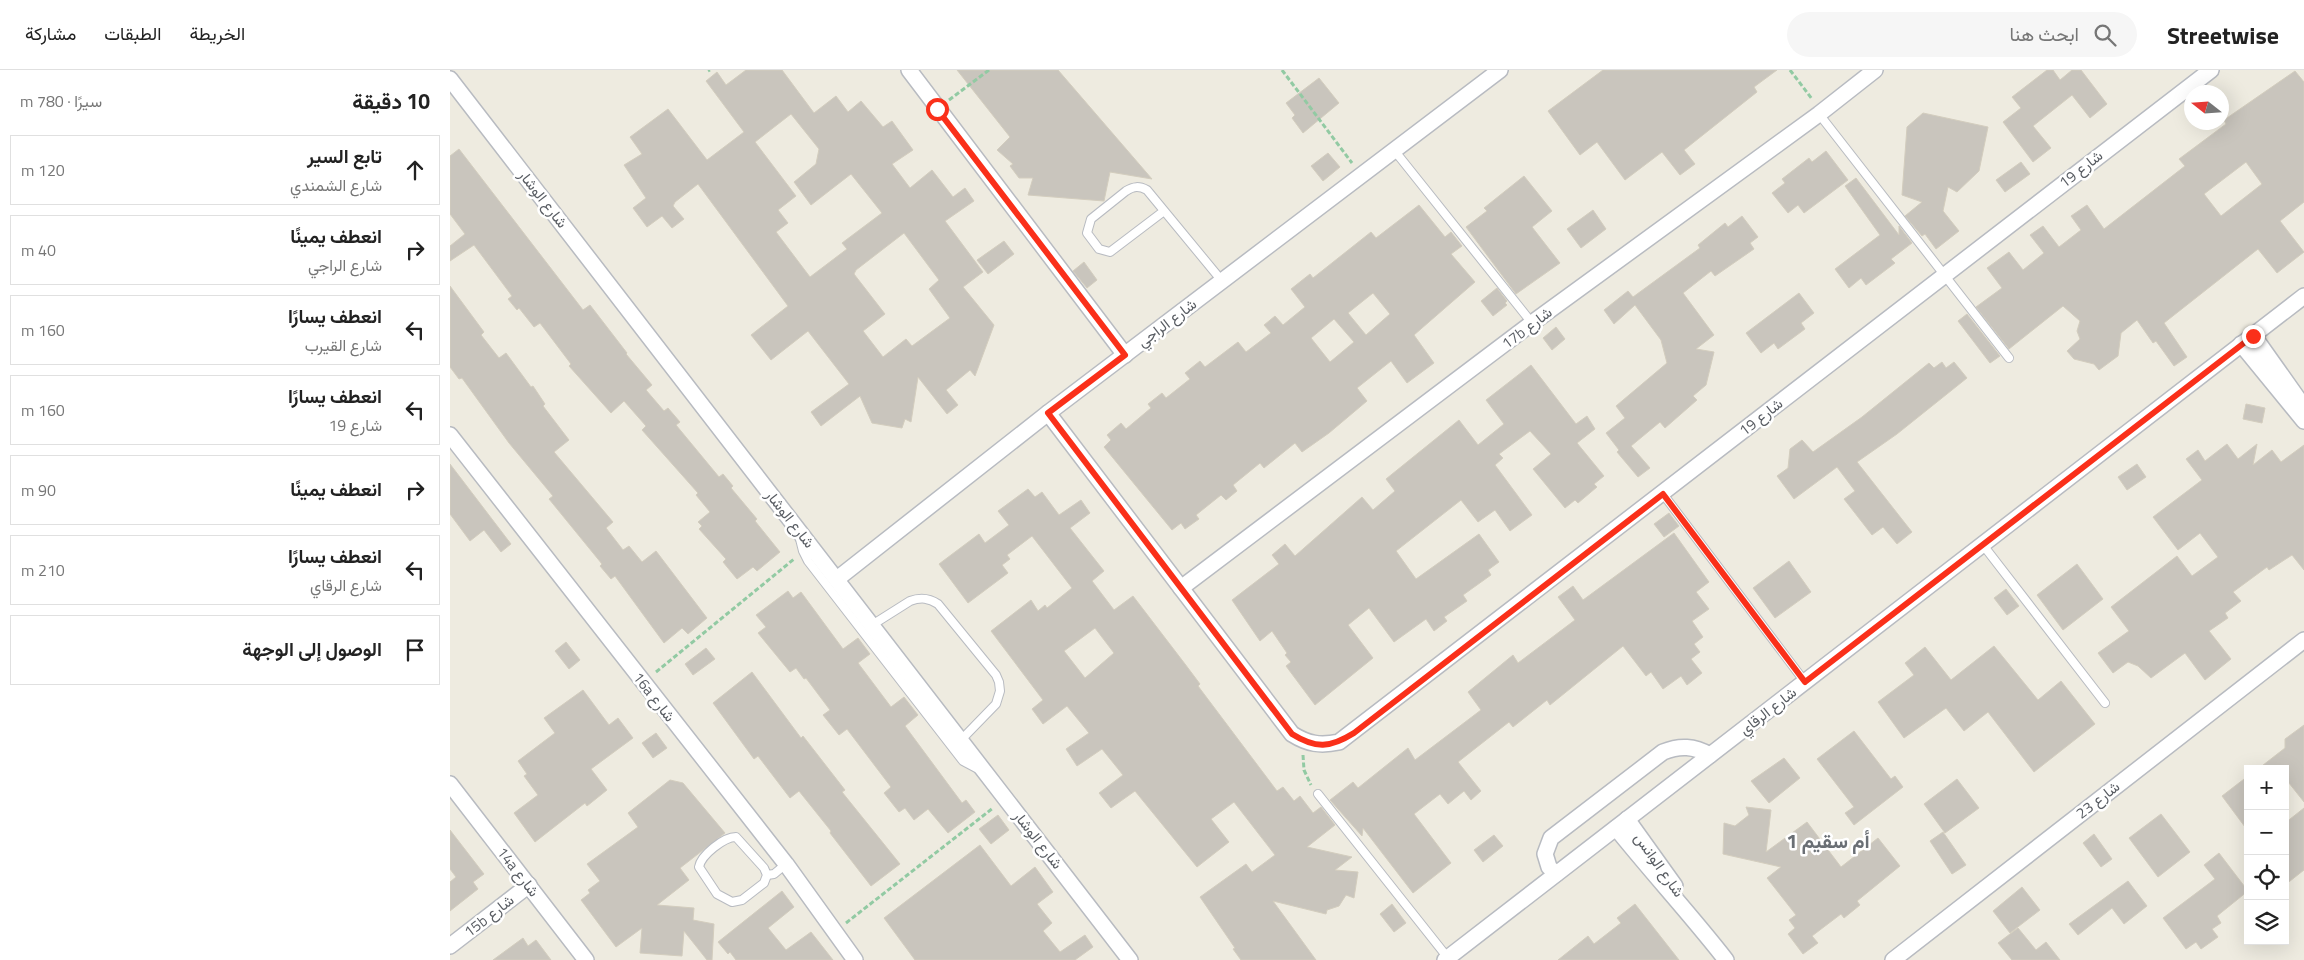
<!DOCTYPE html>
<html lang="ar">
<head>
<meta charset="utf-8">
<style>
	:root { --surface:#fff; --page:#f6f6f6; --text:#222; --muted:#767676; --line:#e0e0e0 }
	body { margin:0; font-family:"Titillium Web",Vazirmatn,sans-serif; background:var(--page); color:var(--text); direction:rtl }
	.controls { position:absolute; right:15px; bottom:15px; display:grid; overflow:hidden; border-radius:0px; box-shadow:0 5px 20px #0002 }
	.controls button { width:45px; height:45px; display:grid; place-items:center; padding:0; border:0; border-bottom:1px solid var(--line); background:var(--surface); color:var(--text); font:25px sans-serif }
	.compass { position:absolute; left:1734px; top:15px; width:45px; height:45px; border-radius:50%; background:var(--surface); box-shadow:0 5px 20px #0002; rotate:287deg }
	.stop { position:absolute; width:15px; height:15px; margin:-11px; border:4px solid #fa301a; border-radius:50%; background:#fff }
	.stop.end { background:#fa301a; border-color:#fff; box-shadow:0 1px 5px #0008 }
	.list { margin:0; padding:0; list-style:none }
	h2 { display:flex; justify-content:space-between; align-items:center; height:65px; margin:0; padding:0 20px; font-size:21px }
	h2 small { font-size:16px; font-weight:400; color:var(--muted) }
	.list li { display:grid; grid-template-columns:32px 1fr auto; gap:15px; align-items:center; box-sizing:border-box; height:70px; margin:0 10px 10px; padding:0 10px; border:1px solid var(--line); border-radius:0px }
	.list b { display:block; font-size:19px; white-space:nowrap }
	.list p { margin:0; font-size:16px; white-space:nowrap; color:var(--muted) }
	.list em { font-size:16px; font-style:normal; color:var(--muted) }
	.icon { flex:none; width:28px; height:28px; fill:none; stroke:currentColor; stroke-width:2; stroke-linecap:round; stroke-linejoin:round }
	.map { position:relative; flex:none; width:1854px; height:890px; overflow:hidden; direction:ltr }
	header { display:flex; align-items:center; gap:30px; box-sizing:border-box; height:70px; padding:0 25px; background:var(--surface); border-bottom:1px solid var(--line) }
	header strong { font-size:24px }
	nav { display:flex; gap:28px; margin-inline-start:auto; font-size:18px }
	.search { width:350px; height:45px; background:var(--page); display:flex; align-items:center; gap:12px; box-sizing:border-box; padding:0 18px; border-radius:28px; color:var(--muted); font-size:19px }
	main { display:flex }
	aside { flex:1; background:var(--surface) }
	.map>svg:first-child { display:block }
</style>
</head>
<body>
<header>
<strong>Streetwise</strong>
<div class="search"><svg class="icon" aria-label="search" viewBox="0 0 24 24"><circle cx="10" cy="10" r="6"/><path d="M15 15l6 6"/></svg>ابحث هنا</div>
<nav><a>الخريطة</a><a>الطبقات</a><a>مشاركة</a></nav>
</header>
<main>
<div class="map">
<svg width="1854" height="890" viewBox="0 0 1854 890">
	<rect width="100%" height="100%" fill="#eeebe0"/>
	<g fill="#c9c5bd" stroke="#d3cdbe" fill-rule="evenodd">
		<path d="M296 0H332L364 43 386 26 398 42 411 31 433 57 442 51 463 80 442 94 460 118 482 100 503 127 515 118 524 131 495 151 533 202 513 217 544 255 525 306 520 300 496 320 508 335 497 344 468 307 461 352 455 349 452 358 422 353 410 326 371 356 361 342 399 314 358 261 321 290 301 265 338 236 248 114 225 132 223 136 234 149 222 158 212 146 197 157 183 138 196 128 174 95 192 84 180 67 218 39 257 90 294 62 256 11 267 2 276 15ZM341 44 369 79 366 94 344 112 361 135 401 104 432 143 392 173 397 179 360 207 326 162 338 153 328 140 346 126 305 72ZM454 163 489 210 479 219 500 248 462 276 456 269 433 287 413 261 435 244 404 204 406 200Z"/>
		<polygon points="507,0 608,0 702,109 660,102 654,131 578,125 583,108 569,108 560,96 563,94 547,80 560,67"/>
		<polygon points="1153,0 1327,0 1304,17 1307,22 1234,80 1245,94 1230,105 1212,82 1175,110 1147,72 1130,85 1098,41"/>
		<polygon points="1597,0 1603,0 1610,10 1622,0 1631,0 1657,34 1640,48 1622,25 1583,56 1601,78 1583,92 1553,52 1571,38 1562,27"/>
		<path d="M1845 1 1854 12V132L1830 151 1854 182 1827 203 1808 179 1714 253 1737 287 1724 296 1706 271 1703 273 1687 250 1671 263 1668 286 1649 300 1644 294 1624 289 1617 281 1630 269 1627 261 1630 251 1613 236 1559 279 1526 237 1552 218 1537 198 1559 182 1573 200 1594 183 1580 165 1593 156 1609 177 1631 160 1621 146 1637 135 1654 159 1735 96 1729 89 1776 54 1774 50ZM1796 92 1812 114 1771 146 1754 124Z"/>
		<polygon points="869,8 889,33 853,63 842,48 845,45 836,33"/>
		<polygon points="1473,43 1538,57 1529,101 1507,122 1498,117 1493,141 1509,161 1486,179 1475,164 1472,166 1455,146 1472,132 1452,125 1457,57"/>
		<polygon points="9,79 133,240 140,235 177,283 176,284 202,315 196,320 214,341 218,338 230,352 226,355 269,407 273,404 283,416 281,418 307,449 305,451 330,482 307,501 303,497 287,509 273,492 276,489 249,459 252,456 248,452 260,442 246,425 248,423 192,360 196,356 174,331 161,343 119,296 121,294 90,253 84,257 69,238 67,240 58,229 62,226 24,175 0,191 0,176 15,164 0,144 0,86"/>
		<polygon points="1376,81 1398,110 1354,143 1348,135 1338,143 1322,123 1335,113 1332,109 1359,88 1362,92"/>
		<polygon points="878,83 890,97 873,111 861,96"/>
		<polygon points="1571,92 1580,104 1555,122 1546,110"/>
		<polygon points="1074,106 1102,141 1082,157 1110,193 1066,224 1016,157 1037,141 1034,138"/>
		<polygon points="1406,108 1449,165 1449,156 1462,173 1441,189 1445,193 1416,215 1411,208 1399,218 1385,199 1430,165 1395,116"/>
		<path d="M969 135 995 167 1001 162 1012 176 1001 184 1025 212 964 265 984 293 957 313 941 291 907 318 917 331 879 363 852 382 845 373 814 398 810 393 783 415 787 421 776 430 771 425 746 445 749 449 735 459 731 453 722 460 654 377 661 370 657 365 671 353 676 359 701 338 698 334 712 323 716 328 740 309 735 303 750 291 755 297 788 272 796 282 821 263 814 255 825 246 833 255 855 237 841 219 860 204 863 208 921 162 926 168ZM923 223 940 244 916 265 898 243ZM884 249 904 272 880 292 861 268Z"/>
		<polygon points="1143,140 1156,159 1131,178 1117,159"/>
		<polygon points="1292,146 1308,167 1300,173 1304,179 1265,206 1261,201 1233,223 1264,265 1246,279 1264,282 1256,315 1243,326 1247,330 1215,358 1210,352 1181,376 1200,398 1188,407 1167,382 1169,380 1156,363 1175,348 1166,336 1217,293 1211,270 1185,235 1164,254 1154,240 1178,221 1183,227 1250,178 1248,175 1275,153 1278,157"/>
		<polygon points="554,171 564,184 538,204 527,190"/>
		<polygon points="634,192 647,210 637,218 623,201"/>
		<polygon points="0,216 34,262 31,265 49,288 56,283 81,317 83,316 95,334 93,336 119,370 104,382 163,452 156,458 173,480 179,476 192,492 206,481 257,548 238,564 232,558 214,573 165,506 161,509 150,496 152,494 99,429 103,426 59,373 12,308 9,309 0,297"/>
		<polygon points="1047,218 1057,231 1055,233 1057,235 1043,246 1031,231"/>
		<polygon points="1349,223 1364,243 1351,253 1355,259 1328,279 1324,273 1311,283 1296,263"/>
		<polygon points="1517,244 1550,286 1540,293 1508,251"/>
		<polygon points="1106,257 1115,269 1102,280 1093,268"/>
		<polygon points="1492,292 1496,298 1504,292 1517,308 1447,364 1407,392 1462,462 1447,474 1433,457 1422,465 1394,429 1405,421 1387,397 1344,429 1327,406 1338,398 1340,379 1352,370 1363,382 1412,347 1479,293 1484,298"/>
		<polygon points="1081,295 1126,354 1137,346 1145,359 1127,373 1154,406 1144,414 1147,417 1128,433 1125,430 1115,438 1083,399 1101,384 1080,361 1049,384 1053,388 1045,395 1082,445 1060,461 1045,440 1028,452 1011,430 946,481 966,509 1029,464 1049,492 1038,500 1041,505 1013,525 1017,531 994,547 997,551 984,561 976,549 944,572 919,538 898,555 923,588 865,635 836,596 841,592 835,585 837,583 822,561 810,571 782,530 829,494 822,485 835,474 845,486 912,427 923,440 945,421 936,409 1009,350 1028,375 1054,354 1036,330"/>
		<polygon points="1796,334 1815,338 1812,353 1793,349"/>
		<polygon points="1777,374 1788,389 1807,374 1803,395 1822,380 1831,392 1854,375 1854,500 1842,485 1819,500 1817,497 1783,522 1791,531 1775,543 1778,548 1759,561 1781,589 1755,610 1735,583 1701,608 1688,596 1678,592 1663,603 1648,583 1679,561 1661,537 1727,486 1742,506 1768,487 1750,463 1728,480 1703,447 1752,410 1736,389 1748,380 1755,391"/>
		<polygon points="0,394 61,474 51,482 34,460 20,471 0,444"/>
		<polygon points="1687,394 1696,407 1677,420 1668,407"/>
		<path d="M578 419 585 427 592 422 609 445 631 430 640 443 620 458 654 501 642 511 664 540 683 526 735 594 750 614 748 616 827 721 833 717 844 731 850 726 863 743 871 737 885 755 857 777 902 787 885 800 908 802 904 828 896 825 889 836 877 840 876 844 823 831 866 890H791L783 879 785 878 750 827 796 794 802 802 825 785 784 732 761 749 779 772 747 797 685 721 661 738 649 723 673 705 652 679 627 696 616 679 639 663 617 636 593 654 582 639 593 630 541 561 581 530 588 541 595 535 597 538 622 518 582 466 557 485 560 489 552 495 558 503 518 533 489 494 529 464 535 473 559 455 548 441ZM645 558 664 583 635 608 614 581Z"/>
		<polygon points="1219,443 1229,456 1214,467 1204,454"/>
		<polygon points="1224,463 1259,512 1246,522 1259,539 1242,551 1253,567 1244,574 1250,582 1241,589 1252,603 1237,615 1231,606 1213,619 1201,602 1196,606 1173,576 1100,635 1097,630 1063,657 1059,652 1008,692 1031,721 1021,730 1014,721 998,734 990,724 964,744 1001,793 963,823 913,758 912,766 880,730 903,712 908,718 958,678 965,690 1031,640 1018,622 1063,585 1068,593 1125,550 1108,527 1123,516 1133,530"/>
		<polygon points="1339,491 1361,522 1325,548 1303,518"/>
		<polygon points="1627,494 1653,529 1613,560 1587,525"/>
		<polygon points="1556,519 1569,536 1557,545 1544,528"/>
		<polygon points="338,521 343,528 351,522 393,579 408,568 420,584 408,593 441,637 454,627 468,645 455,656 512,733 516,730 525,742 498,763 478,739 464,750 455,738 449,742 434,723 441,717 397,659 389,665 373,645 380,640 356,608 354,609 346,598 340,602 308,563 316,557 306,545"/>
		<polygon points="116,572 130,590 119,599 105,581"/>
		<polygon points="1544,576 1588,630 1611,611 1645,654 1584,702 1538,642 1514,661 1496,638 1454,668 1428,632 1464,605 1455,593 1475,577 1501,610"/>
		<polygon points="256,578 265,589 243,605 235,594"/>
		<polygon points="302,602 351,668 353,666 395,720 392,722 450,794 421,816 380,763 381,761 349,721 340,728 308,686 304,689 263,633"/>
		<polygon points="133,620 159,655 168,648 183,668 141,699 157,720 137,736 135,733 85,772 64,743 88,725 74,706 77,704 68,691 105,663 94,648"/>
		<polygon points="1854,655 1854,732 1835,708 1835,699 1808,699 1835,678 1835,669"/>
		<polygon points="1404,661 1441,709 1445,706 1453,717 1404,755 1395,743 1404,737 1367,689"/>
		<polygon points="206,663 217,678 203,688 192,673"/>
		<polygon points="1334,688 1350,708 1319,733 1301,711"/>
		<polygon points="1798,706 1798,761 1772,726"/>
		<polygon points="1507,709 1529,738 1495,763 1474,734"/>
		<polygon points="220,710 233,713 275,763 230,798 239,810 207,835 244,838 243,850 264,854 262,890 257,890 234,861 232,886 190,883 192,858 166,877 131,830 140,823 138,820 150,811 137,794 188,757 178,743"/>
		<polygon points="1296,737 1321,740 1316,782 1357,752 1391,797 1428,768 1450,796 1407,831 1410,835 1394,848 1391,844 1362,866 1368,873 1353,884 1338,864 1345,858 1339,850 1346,845 1317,808 1331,797 1273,784 1274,753 1285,756 1299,745"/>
		<polygon points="1854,738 1854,800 1835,815 1835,753"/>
		<polygon points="1711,744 1740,782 1708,807 1679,768"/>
		<polygon points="548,745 559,760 541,774 529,759"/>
		<polygon points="0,760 34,804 23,812 28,819 0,841 0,812 6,807 0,799"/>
		<polygon points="1493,762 1516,795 1502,804 1480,771"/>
		<polygon points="1644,764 1662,789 1651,797 1633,773"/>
		<polygon points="1044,765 1053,776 1033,792 1024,780"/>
		<polygon points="530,775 561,816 585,797 603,822 587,834 602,853 593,861 610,882 635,865 643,877 625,890 465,890 434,848"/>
		<polygon points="1769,783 1798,821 1767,846 1771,853 1762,859 1768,867 1751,879 1746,872 1736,879 1713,848 1765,809 1754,795"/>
		<polygon points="1678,811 1697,836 1674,854 1662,838 1628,865 1619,854"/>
		<polygon points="1572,817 1590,840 1560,863 1543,841"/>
		<polygon points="332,821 344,837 318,858 336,880 361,862 383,890 286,890 280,882 278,884 268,872"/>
		<polygon points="942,834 956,853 944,862 930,844"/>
		<polygon points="1185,834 1229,890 1108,890 1138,866 1144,874 1171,853 1167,848"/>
		<polygon points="1568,858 1586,880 1596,872 1610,890 1562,890 1548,873"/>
		<polygon points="73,868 78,876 86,870 101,890 43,890"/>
	</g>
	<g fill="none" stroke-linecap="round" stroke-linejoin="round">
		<defs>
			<g id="service">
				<polyline points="1369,44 1559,288"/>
				<polyline points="944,80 1082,253"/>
				<path d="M714 141 660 182 649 179 637 163 641 149 676 121C684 116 689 116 697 120L772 211"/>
				<polyline points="1213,424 1355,612"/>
				<polyline points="350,469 353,481 358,491 513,691 530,700"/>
				<polyline points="1533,475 1655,633"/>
				<path d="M422 555 460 531C471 527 479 528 488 534L546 605 549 612 550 621 546 634 511 670"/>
				<polyline points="868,724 998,888"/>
				<path d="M286 767 314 798 317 805 314 813 292 830 282 832 267 824 249 797C251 785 274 767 286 767Z"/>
				<polyline points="317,805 324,804 336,794"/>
			</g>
			<g id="minor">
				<polyline points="459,0 675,285"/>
				<polyline points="0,9 680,890"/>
				<polyline points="1803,265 1854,337"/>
				<polyline points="1791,274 1854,351"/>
				<path d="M598 343 842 664C858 674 870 676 889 672L1761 0"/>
				<polyline points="0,365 336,794 405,890"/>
				<polyline points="387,509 598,343 1050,0"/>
				<polyline points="731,518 1082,253 1369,44 1425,0"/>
				<polyline points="0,714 136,890"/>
				<polyline points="1177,749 1225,816"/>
				<path d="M1166 758C1202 803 1241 845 1276 890"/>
				<path d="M1106 804 1099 797 1095 784 1101 768 1213 682C1230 675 1244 676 1260 685"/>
				<polyline points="0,876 79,815"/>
				<polyline points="995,890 1854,226"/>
				<polyline points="1443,890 1854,570"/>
			</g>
		</defs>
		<use href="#service" stroke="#b8bbc1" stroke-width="10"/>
		<use href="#minor" stroke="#b8bbc1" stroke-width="18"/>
		<g stroke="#92caa3" stroke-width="3" stroke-dasharray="5 2.5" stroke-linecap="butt">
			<polyline points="832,0 902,93"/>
			<polyline points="1340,0 1362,29"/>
			<polyline points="258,1 260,0"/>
			<polyline points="499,30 539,0"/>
			<polyline points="206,602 344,489"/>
			<polyline points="853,685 854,700 861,715"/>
			<polyline points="396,853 543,738"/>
		</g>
		<use href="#service" stroke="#fff" stroke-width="8"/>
		<use href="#minor" stroke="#fff" stroke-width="15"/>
	</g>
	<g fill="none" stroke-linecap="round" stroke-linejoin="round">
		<path stroke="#fa301a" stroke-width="6" d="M487 39 675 285 598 343 842 664C866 679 880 678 904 663L1213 424 1355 612 1803 266"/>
	</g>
	<g text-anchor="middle" stroke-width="5" stroke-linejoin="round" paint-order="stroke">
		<g font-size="15" fill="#595d63" stroke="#fff">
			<text transform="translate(1631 99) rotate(-38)" y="5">شارع 19</text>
			<text transform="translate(93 129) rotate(52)" y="5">شارع الوشار</text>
			<text transform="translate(717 253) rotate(-37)" y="5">شارع الراجي</text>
			<text transform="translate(1077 258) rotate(-37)" y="5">17b شارع</text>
			<text transform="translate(1311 347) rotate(-38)" y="5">شارع 19</text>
			<text transform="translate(340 449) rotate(52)" y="5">شارع الوشار</text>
			<text transform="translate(204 627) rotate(52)" y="5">16a شارع</text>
			<text transform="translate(1318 641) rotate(-38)" y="5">شارع الرقاي</text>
			<text transform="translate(1648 730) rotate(-38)" y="5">شارع 23</text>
			<text transform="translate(588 770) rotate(52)" y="5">شارع الوشار</text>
			<text transform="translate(1209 795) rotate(55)" y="5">شارع الوانس</text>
			<text transform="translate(68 802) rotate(52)" y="5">14a شارع</text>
			<text transform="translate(39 846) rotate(-38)" y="5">15b شارع</text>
		</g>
		<g font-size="20" font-weight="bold" fill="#6a6f75" stroke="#fff">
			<text x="1378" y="778">أم سقيم 1</text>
		</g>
	</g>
</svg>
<div class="controls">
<button>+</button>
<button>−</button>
<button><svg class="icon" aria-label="locate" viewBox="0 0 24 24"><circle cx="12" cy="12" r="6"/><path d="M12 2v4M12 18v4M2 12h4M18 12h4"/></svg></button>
<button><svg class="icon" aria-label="layers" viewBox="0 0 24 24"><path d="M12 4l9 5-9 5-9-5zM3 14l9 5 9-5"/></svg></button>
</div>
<svg class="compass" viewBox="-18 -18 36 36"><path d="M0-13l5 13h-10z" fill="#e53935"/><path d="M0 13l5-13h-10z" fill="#767676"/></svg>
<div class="stop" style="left:487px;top:39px"></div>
<div class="stop end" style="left:1803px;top:266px"></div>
</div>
<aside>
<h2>10 دقيقة<small>سيرًا · 780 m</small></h2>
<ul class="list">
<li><svg class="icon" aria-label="ahead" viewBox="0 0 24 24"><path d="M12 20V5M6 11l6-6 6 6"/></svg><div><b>تابع السير</b><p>شارع الشمندي</p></div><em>120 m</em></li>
<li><svg class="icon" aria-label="right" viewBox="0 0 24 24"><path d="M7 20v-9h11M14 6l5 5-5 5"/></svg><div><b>انعطف يمينًا</b><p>شارع الراجي</p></div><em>40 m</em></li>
<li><svg class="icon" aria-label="left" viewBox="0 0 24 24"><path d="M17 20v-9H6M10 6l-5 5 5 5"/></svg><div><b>انعطف يسارًا</b><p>شارع القيرب</p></div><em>160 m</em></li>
<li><svg class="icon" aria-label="left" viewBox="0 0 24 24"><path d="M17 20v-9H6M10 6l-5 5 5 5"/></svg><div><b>انعطف يسارًا</b><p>شارع 19</p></div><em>160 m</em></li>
<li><svg class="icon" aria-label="right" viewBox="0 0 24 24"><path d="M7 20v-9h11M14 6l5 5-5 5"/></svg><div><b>انعطف يمينًا</b></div><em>90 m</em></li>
<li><svg class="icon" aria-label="left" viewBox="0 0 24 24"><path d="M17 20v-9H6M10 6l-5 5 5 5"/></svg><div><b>انعطف يسارًا</b><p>شارع الرقاي</p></div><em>210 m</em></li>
<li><svg class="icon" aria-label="arrive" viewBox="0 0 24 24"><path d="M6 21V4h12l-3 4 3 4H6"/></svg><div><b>الوصول إلى الوجهة</b></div></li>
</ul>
</aside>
</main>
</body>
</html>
